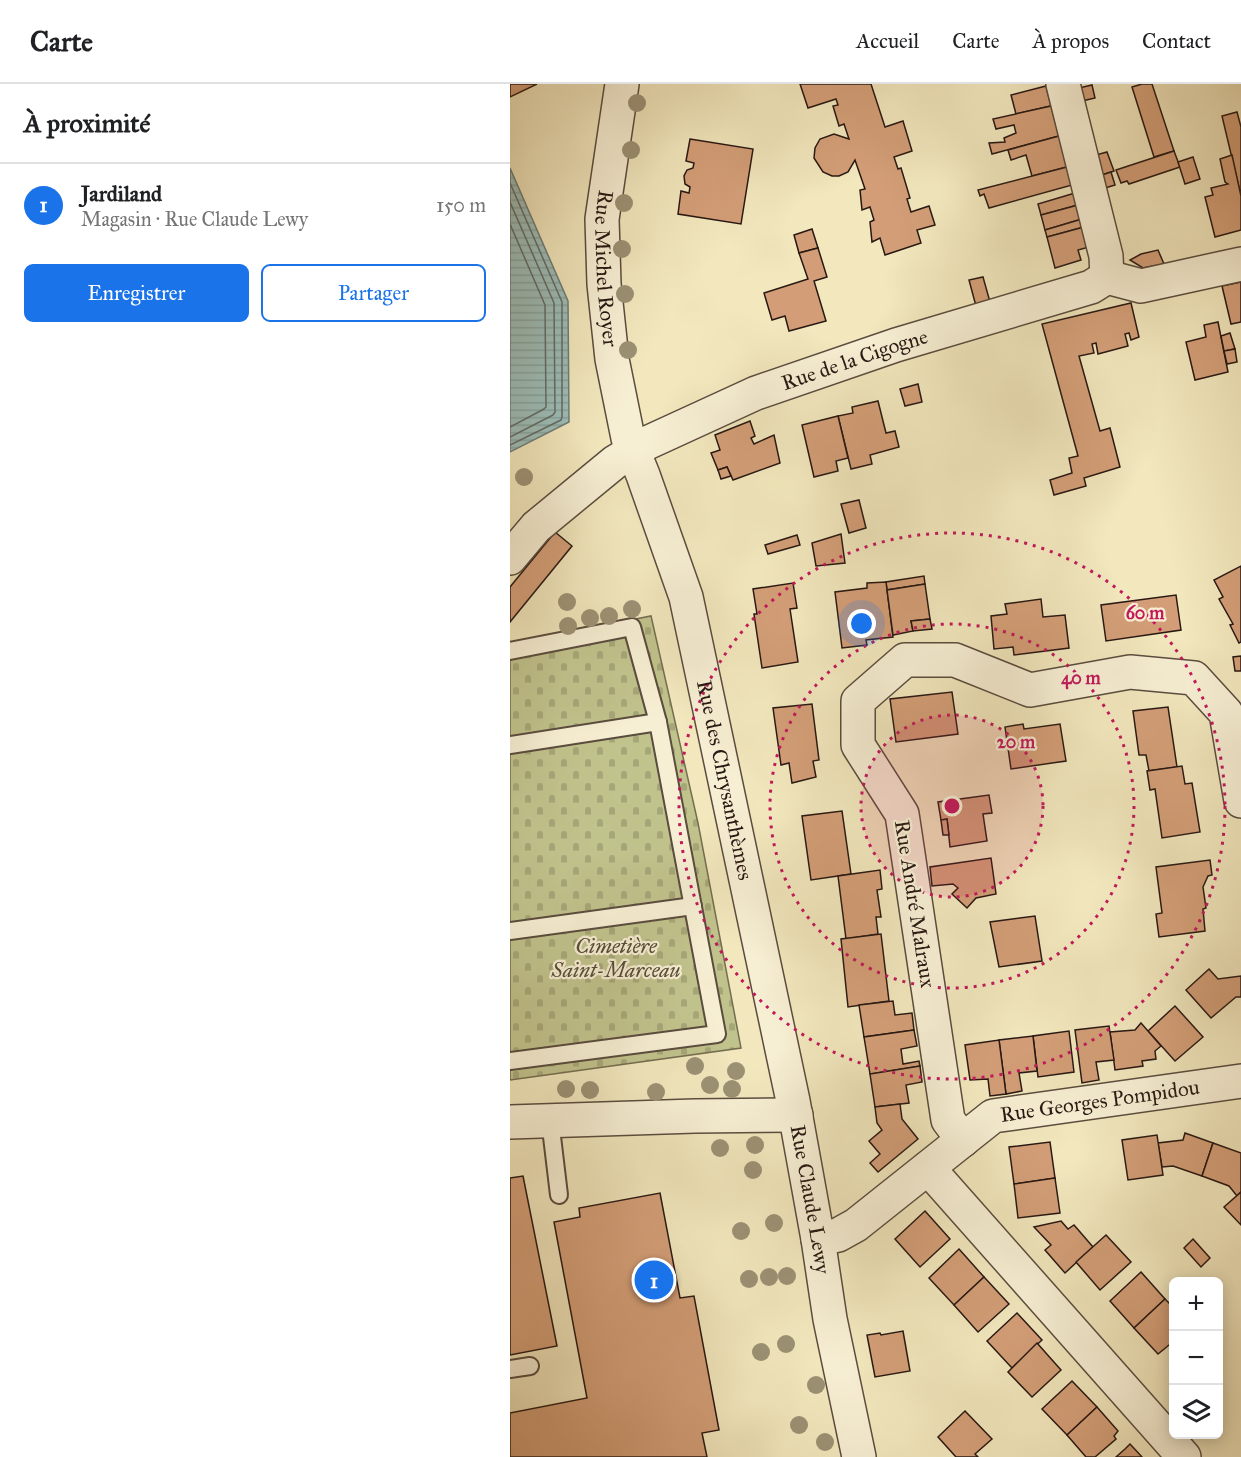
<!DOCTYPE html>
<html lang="fr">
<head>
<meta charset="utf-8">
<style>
	:root { --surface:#fff; --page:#f2f2f2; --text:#202124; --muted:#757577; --line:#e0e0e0; --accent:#1a73e8 }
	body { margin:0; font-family:"IM FELL Great Primer",serif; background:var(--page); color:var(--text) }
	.controls { position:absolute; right:18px; bottom:18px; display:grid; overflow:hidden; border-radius:9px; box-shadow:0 3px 15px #0003 }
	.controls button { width:54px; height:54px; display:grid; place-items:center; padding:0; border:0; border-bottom:2px solid var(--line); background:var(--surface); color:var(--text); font:30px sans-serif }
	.you { position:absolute; left:352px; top:540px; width:21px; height:21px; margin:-15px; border:4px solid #fff; border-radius:50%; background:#1a73e8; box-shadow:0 0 0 9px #1a73e833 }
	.badge { display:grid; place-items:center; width:39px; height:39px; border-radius:50%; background:var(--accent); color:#fff; font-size:20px; font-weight:700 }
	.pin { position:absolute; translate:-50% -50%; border:3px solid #fff; box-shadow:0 2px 6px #0006 }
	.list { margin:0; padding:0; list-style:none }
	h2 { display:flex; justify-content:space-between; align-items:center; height:78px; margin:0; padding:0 24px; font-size:26px }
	h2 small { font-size:20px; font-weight:400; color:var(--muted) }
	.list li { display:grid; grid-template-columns:39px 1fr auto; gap:18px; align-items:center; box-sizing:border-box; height:84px; padding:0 24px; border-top:2px solid var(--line) }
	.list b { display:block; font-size:22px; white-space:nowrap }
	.list p { margin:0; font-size:20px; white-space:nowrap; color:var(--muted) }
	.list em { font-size:20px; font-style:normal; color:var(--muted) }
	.actions { display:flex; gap:12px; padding:18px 24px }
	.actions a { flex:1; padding:14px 0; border:2px solid var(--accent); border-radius:9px; text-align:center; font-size:21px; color:var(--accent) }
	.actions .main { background:var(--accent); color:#fff }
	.icon { flex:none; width:33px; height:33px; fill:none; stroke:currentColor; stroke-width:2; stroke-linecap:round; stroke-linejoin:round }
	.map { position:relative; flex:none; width:731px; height:1373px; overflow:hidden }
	header { display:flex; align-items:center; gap:36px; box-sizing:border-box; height:84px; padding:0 30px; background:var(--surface); border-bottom:2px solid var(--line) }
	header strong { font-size:28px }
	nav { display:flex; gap:33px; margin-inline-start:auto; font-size:21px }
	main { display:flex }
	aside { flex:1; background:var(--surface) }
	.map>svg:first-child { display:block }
</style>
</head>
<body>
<header>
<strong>Carte</strong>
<nav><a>Accueil</a><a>Carte</a><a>À propos</a><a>Contact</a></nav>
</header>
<main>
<aside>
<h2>À proximité<small></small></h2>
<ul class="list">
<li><span class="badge">1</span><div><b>Jardiland</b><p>Magasin · Rue Claude Lewy</p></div><em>150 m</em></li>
</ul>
<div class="actions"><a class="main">Enregistrer</a><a>Partager</a></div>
</aside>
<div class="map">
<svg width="731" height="1373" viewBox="0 0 731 1373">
	<defs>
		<pattern id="cemetery-stones" width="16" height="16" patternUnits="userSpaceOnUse" patternTransform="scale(1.5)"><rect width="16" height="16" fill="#c1c38d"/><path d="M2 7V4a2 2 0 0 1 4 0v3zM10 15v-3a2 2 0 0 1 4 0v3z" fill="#a6a779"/></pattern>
		<pattern id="water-rules" width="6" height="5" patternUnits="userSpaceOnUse" patternTransform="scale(1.5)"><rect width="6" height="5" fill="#9dbeb9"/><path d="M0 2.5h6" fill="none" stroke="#87a39e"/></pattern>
	</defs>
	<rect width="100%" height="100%" fill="#f2e7bd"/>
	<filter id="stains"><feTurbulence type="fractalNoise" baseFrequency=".00333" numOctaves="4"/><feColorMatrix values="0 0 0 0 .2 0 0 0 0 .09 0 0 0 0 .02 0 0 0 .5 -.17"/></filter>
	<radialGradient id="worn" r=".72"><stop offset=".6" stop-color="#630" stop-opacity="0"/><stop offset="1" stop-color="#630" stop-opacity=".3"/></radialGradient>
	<polygon fill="url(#cemetery-stones)" stroke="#746e50" stroke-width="1.5" points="141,532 188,739 231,964 0,996 0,560"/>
	<polygon fill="url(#water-rules)" stroke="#6e7c77" stroke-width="1.5" points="0,84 58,217 59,338 0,368"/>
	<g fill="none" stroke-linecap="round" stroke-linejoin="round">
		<g stroke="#626b66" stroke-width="1.5">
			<polyline points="0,99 52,218 52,333 51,336 0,361"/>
			<polyline points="0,118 44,219 45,328 43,331 0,353"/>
			<polyline points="0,140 35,221 36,323 34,325 0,343"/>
		</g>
	</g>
	<g fill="#d39e77" stroke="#281813" stroke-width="1.5">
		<polygon points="0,0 27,0 0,13"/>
		<polygon points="290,0 361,0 375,43 393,37 402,67 384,73 388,85 391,84 400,114 397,115 401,128 419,122 425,141 407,146 411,159 375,171 370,154 362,158 360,138 364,136 360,123 352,126 350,106 355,105 345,76 338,88 329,92 322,92 313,88 304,74 305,64 310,55 324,50 339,55 334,40 329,42 323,22 328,21 326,15 298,24"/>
		<polygon points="632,0 642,0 664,67 644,73 622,3"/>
		<polygon points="582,1 585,14 572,17 569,4"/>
		<polygon points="536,2 541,22 506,30 501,11"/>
		<polygon points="541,22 549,52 482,70 479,59 495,58 494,54 506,49 504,41 486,45 483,35"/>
		<polygon points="727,28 731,43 731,112 712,32"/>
		<polygon points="549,52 557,83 522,92 516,71 501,76 498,66"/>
		<polygon points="180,55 243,65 231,140 168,130 171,107 179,109 180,103 175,100 174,92 177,86 183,84 184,79 176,77"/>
		<polygon points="664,67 670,83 619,100 617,97 611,99 606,86"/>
		<polygon points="597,68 604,87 592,91 586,71"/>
		<polygon points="722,71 731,112 731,146 705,153 695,113 703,111 701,104 718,100 715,98 710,75"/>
		<polygon points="683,73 690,95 675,100 668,78"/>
		<polygon points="557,83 562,101 479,124 474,110 470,112 468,106"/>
		<polygon points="601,88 605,101 595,104 592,91"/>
		<polygon points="565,109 568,121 531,131 528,120"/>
		<polygon points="568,121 572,135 535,146 531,131"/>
		<polygon points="572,135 574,143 537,153 535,146"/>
		<polygon points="574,143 579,163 568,166 571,176 545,184 537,153"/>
		<polygon points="302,145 308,164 289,169 284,151"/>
		<polygon points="308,164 317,193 304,197 316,237 279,247 275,232 262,236 254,209 298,195 289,169"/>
		<polygon points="648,166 654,180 633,184 620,176 631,170"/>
		<polygon points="473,193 480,218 466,222 459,196"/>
		<polygon points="731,198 731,238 721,240 712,202"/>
		<polygon points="621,219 629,253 621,256 619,249 615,250 618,262 588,270 586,259 582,260 584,269 569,272 590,347 600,344 610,383 574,394 576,402 544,411 540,396 562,389 559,374 568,372 532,240"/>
		<polygon points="708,238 718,288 685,296 676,258 696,253 694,241"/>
		<polygon points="720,249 725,265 714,267 711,252"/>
		<polygon points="725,265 727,278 717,280 714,267"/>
		<polygon points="408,300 412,318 395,322 390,305"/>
		<polygon points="368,317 376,349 385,347 389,363 360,371 362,380 341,385 328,332 343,329 342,323"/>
		<polygon points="328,332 338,374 326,377 328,387 304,393 292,341"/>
		<polygon points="240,337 245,352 241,354 244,360 264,351 270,379 223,396 217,383 208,386 201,369 210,366 205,351"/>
		<polygon points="217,383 221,392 211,395 208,386"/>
		<polygon points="349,416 356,444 339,449 331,420"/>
		<polygon points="45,448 62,462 0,538 0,503"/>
		<polygon points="331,450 335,479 306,482 302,459"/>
		<polygon points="287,451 290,461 258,470 255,461"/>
		<polygon points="731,482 731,558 729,559 720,541 723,540 709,515 713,513 704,496"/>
		<polygon points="414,492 415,500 377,506 376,498"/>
		<polygon points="376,498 383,553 356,556 357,561 332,564 325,508 357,504 357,499"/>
		<polygon points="283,499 287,524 280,525 288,578 252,584 244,530 247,530 243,505"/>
		<polygon points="415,500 420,535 401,537 403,547 383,551 377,506"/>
		<polygon points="666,511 671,546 596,557 591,521"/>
		<polygon points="531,515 533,533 555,531 559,564 504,571 503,563 484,565 481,532 497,530 495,520"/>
		<polygon points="420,535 422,545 403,547 401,537"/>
		<polygon points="731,572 731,587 725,587 723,573"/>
		<polygon points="442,608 448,650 386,658 380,615"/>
		<polygon points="302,620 309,676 303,677 306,693 282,699 279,679 271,681 263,624"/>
		<polygon points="658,623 667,683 639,687 636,671 629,671 623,627"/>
		<polygon points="513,640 514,645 550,640 556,677 501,685 495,643"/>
		<polygon points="672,682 675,700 682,699 690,748 652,754 645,705 640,706 637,687"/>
		<polygon points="479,711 482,729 473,730 477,757 440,763 437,735 431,736 428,718"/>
		<polygon points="332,727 341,790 301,796 292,732"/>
		<polygon points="437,735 439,751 433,751 431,736"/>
		<polygon points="481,774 486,810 466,814 457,824 442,810 448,804 443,800 422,802 420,783"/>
		<polygon points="700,776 702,791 698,792 693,803 696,824 693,825 695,847 649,853 646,830 652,829 646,783"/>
		<polygon points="370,786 372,805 367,806 371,833 366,833 368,850 336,855 328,792"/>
		<polygon points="525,832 532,877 489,883 480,838"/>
		<polygon points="371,850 379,917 338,923 331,855"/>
		<polygon points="699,885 708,895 731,892 731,913 726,913 701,934 676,906"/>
		<polygon points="383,917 385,931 402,929 404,946 354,953 349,921"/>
		<polygon points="665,922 693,953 665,977 638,947"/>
		<polygon points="631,939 651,962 645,967 646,975 632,977 633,982 605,986 600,948 625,946"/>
		<polygon points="599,942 604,976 586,978 589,996 572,999 565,946"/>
		<polygon points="404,946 407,962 391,965 393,980 409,977 410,982 360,990 354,953"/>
		<polygon points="559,947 564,988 528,993 523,952"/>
		<polygon points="523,952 527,987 509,989 512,1007 496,1010 489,956"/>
		<polygon points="489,956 496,1010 480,1012 478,995 460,996 455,961"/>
		<polygon points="410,982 412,998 396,1001 399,1019 365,1023 360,990"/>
		<polygon points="390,1020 392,1035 408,1055 368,1088 360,1079 370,1070 359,1057 372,1046 367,1039 365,1023"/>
		<polygon points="675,1049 703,1059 692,1092 663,1082 652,1083 648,1059 673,1056"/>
		<polygon points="647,1051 653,1091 618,1096 612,1056"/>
		<polygon points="540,1058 545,1094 504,1100 499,1063"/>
		<polygon points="703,1059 731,1069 731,1108 727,1112 719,1102 692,1092"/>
		<polygon points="13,1092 47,1262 0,1271 0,1094"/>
		<polygon points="545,1094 550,1129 508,1134 504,1100"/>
		<polygon points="731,1108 731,1141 714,1123"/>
		<polygon points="150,1109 170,1214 184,1212 209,1346 192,1349 197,1373 0,1373 0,1329 77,1314 44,1138 70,1133 69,1124"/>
		<polygon points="415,1127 440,1155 410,1183 385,1155"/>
		<polygon points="551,1137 558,1145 564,1141 583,1163 555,1189 535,1166 541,1161 524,1143"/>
		<polygon points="596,1151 621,1178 590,1206 566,1178"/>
		<polygon points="683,1155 700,1174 691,1183 674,1164"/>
		<polygon points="449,1165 474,1193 444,1221 419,1194"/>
		<polygon points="631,1188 655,1215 624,1244 600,1217"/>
		<polygon points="474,1193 499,1220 468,1248 444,1221"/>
		<polygon points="655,1215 664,1224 664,1257 648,1270 624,1244"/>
		<polygon points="507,1229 532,1256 502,1284 477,1257"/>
		<polygon points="393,1247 400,1287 365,1293 357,1251 370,1249 371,1251"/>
		<polygon points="527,1259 551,1286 522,1313 498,1288"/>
		<polygon points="562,1297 587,1323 557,1351 532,1325"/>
		<polygon points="587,1323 608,1347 604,1352 606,1355 585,1373 576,1373 557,1351"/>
		<polygon points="455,1327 482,1355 465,1370 468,1373 446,1373 428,1353"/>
		<polygon points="620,1360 632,1373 606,1373 615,1365"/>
	</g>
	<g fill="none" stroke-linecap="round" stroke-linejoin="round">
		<defs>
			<g id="service">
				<polyline points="0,567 122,543 148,638 207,950 0,977"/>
				<polyline points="0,661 148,638"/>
				<polyline points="0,847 183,822"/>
				<polyline points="40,1036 49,1111"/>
				<polyline points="0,1285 20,1282"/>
			</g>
			<g id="minor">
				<path id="s1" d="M112 0 92 135 94 200 102 275 118 354 133 391 176 513 283 1017 308 1155 320 1235 349 1373"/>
				<polyline points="553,0 596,172 597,193"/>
				<path id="s2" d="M0 474 26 443 105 378 137 359 246 309 386 261 581 203 597 193 631 202 731 180"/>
				<polyline points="0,1038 185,1032 286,1031"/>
				<polyline points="453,1056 438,1036 392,730 348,661 348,617 395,576 445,576 520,606 620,588 684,594 716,629 731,717"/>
				<polyline points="418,1084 674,1373"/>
				<path id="s3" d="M308 1155 328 1151 346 1141 483 1032 731 997"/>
			</g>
		</defs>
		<use href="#service" stroke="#5a4c3e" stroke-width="20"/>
		<use href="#minor" stroke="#5a4c3e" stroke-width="36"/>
		<use href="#service" stroke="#f7efd4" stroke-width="16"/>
		<use href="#minor" stroke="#f7efd4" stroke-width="33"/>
	</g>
	<g fill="#9c9174">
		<circle cx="127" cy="19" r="9"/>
		<circle cx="121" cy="66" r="9"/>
		<circle cx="114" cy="119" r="9"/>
		<circle cx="112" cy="165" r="9"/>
		<circle cx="115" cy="210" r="9"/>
		<circle cx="118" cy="266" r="9"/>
		<circle cx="14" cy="393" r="9"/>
		<circle cx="57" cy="518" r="9"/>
		<circle cx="122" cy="525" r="9"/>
		<circle cx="99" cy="532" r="9"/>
		<circle cx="80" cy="534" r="9"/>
		<circle cx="58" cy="542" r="9"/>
		<circle cx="185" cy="982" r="9"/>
		<circle cx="226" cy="987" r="9"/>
		<circle cx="200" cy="1001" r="9"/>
		<circle cx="56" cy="1005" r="9"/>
		<circle cx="222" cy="1005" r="9"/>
		<circle cx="80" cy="1006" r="9"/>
		<circle cx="146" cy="1008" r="9"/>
		<circle cx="245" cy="1061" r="9"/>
		<circle cx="210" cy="1064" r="9"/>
		<circle cx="243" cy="1086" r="9"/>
		<circle cx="264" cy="1139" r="9"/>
		<circle cx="231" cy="1147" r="9"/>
		<circle cx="277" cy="1192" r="9"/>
		<circle cx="259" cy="1193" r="9"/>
		<circle cx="239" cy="1195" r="9"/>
		<circle cx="276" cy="1260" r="9"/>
		<circle cx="251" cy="1268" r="9"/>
		<circle cx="306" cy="1301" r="9"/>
		<circle cx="289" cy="1341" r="9"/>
		<circle cx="315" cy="1358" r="9"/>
	</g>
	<circle cx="442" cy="722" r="91" fill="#c2185b" fill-opacity=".12"/>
	<g fill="none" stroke="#c2185b" stroke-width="3" stroke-dasharray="3 6">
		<circle cx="442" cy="722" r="91"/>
		<circle cx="442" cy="722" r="182"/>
		<circle cx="442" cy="722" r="273"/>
	</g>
	<g text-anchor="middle" stroke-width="4.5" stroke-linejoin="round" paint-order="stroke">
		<g font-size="21" fill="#281813" stroke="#f7efd4">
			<text dy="7" stroke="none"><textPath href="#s1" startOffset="186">Rue Michel Royer</textPath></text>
			<text dy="7" stroke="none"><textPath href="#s2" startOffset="404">Rue de la Cigogne</textPath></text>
			<text dy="7" stroke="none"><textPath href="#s1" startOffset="714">Rue des Chrysanthèmes</textPath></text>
			<text transform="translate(405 820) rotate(81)" y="7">Rue André Malraux</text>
			<text dy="7" stroke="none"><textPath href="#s3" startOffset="324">Rue Georges Pompidou</textPath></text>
			<text dy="7" stroke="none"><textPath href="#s1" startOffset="1142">Rue Claude Lewy</textPath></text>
		</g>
		<g font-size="21" font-style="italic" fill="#564b38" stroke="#f7efd4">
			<text x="106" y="869">Cimetière<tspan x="106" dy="24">Saint-Marceau</tspan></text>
		</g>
	</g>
	<circle cx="442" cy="722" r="9" fill="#c2185b" stroke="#f7efd4" stroke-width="3"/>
	<g font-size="18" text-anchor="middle" font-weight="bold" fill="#c2185b" stroke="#f7efd4" stroke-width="4.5" stroke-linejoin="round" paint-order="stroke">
		<text x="635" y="535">60 m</text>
		<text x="571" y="600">40 m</text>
		<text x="506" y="664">20 m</text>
	</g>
	<rect width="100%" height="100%" filter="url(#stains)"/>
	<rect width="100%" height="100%" fill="url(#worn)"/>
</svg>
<div class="controls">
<button>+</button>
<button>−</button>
<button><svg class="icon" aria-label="layers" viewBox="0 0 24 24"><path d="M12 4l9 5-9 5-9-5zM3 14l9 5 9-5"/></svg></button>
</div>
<div class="you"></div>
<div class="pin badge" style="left:144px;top:1196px">1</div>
</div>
</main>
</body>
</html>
